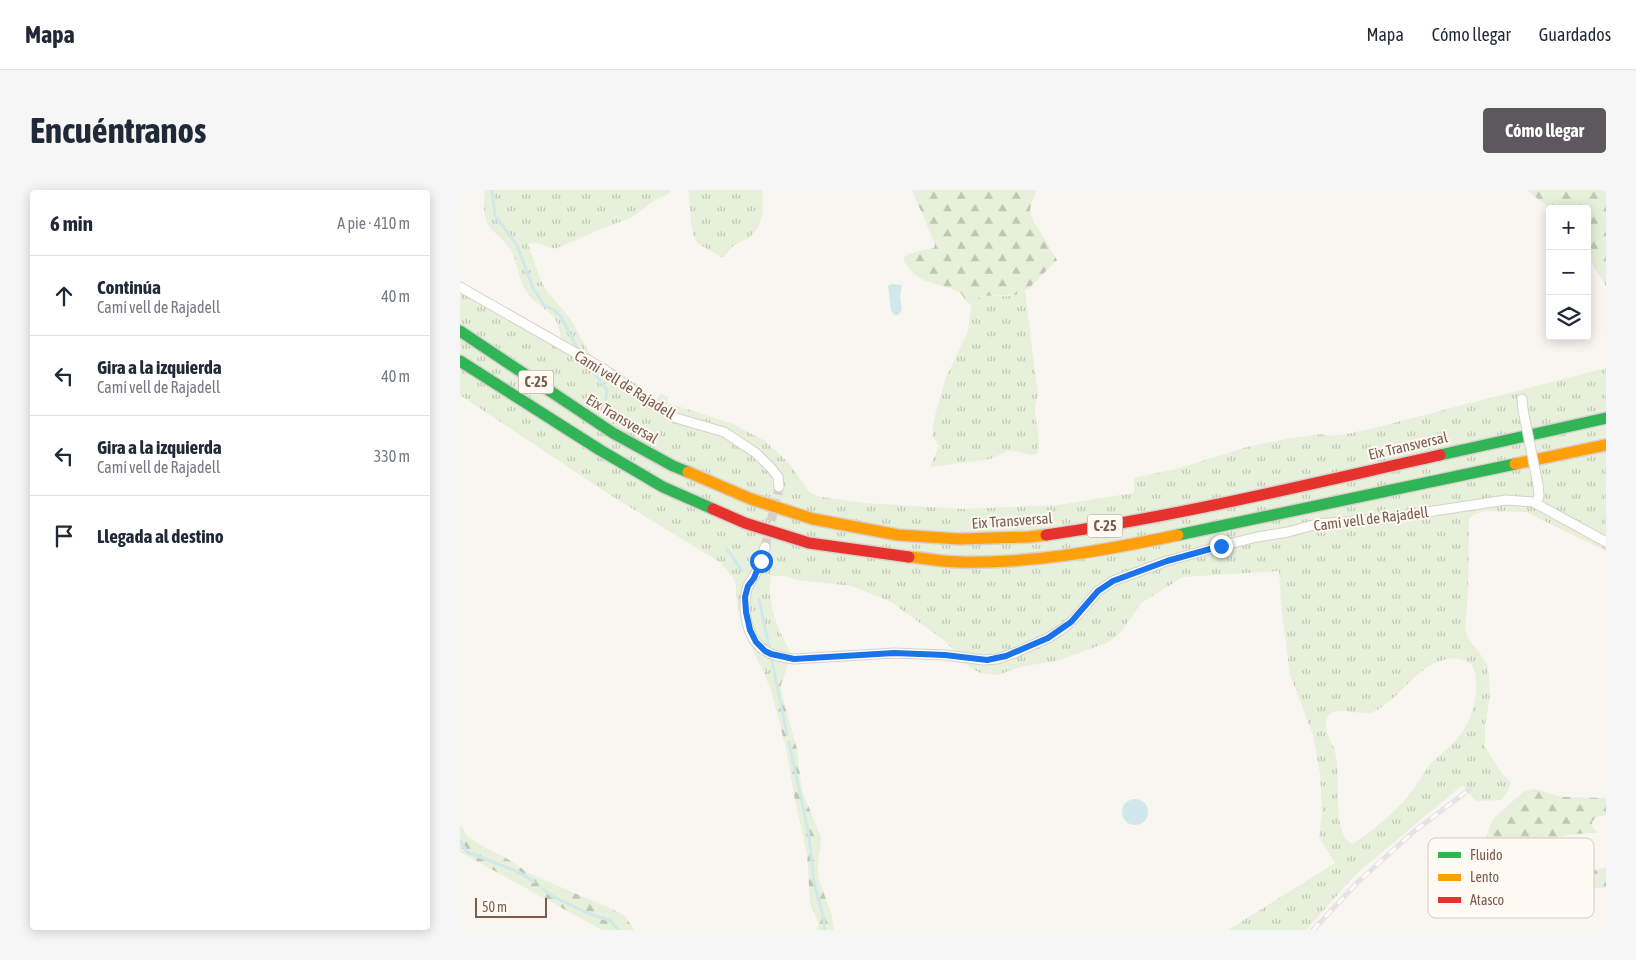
<!DOCTYPE html>
<html lang="es">
<head>
<meta charset="utf-8">
<style>
	:root { --surface:#fff; --page:#f6f6f7; --text:#1f2937; --muted:#747a83; --line:#e0e1e3; --accent:#5c585b }
	body { margin:0; font-family:"Asap Condensed",sans-serif; background:var(--page); color:var(--text) }
	.controls { position:absolute; right:15px; top:15px; display:grid; overflow:hidden; border-radius:5px; box-shadow:0 2px 12px #0003 }
	.controls button { width:45px; height:45px; display:grid; place-items:center; padding:0; border:0; border-bottom:1px solid var(--line); background:var(--surface); color:var(--text); font:25px sans-serif }
	.scale { position:absolute; left:15px; bottom:12px; width:72px; box-sizing:border-box; padding-left:5px; border:2px solid #7a5c4d; border-top:0; font-size:14px; line-height:18px; white-space:nowrap; color:#7a5c4d; -webkit-text-stroke:4px #fffaf3; paint-order:stroke }
	.stop { position:absolute; width:15px; height:15px; margin:-11px; border:4px solid #1a73e8; border-radius:50%; background:#fff }
	.stop.end { background:#1a73e8; border-color:#fff; box-shadow:0 1px 5px #0008 }
	.list { margin:0; padding:0; list-style:none }
	h2 { display:flex; justify-content:space-between; align-items:center; height:65px; margin:0; padding:0 20px; font-size:21px }
	h2 small { font-size:16px; font-weight:400; color:var(--muted) }
	.list li { display:grid; grid-template-columns:32px 1fr auto; gap:15px; align-items:center; box-sizing:border-box; height:80px; padding:0 20px; border-top:1px solid var(--line) }
	.list b { display:block; font-size:19px; white-space:nowrap }
	.list p { margin:0; font-size:16px; white-space:nowrap; color:var(--muted) }
	.list em { font-size:16px; font-style:normal; color:var(--muted) }
	.icon { flex:none; width:28px; height:28px; fill:none; stroke:currentColor; stroke-width:2; stroke-linecap:round; stroke-linejoin:round }
	.map { position:relative; flex:none; width:1146px; height:740px; overflow:hidden; border-radius:5px }
	header { display:flex; align-items:center; gap:30px; box-sizing:border-box; height:70px; padding:0 25px; background:var(--surface); border-bottom:1px solid var(--line) }
	header strong { font-size:24px }
	nav { display:flex; gap:28px; margin-inline-start:auto; font-size:18px }
	.intro { display:flex; align-items:center; justify-content:space-between; box-sizing:border-box; height:120px; padding:0 30px }
	h1 { margin:0; font-size:35px }
	.button { padding:12px 22px; border-radius:5px; background:var(--accent); color:#fff; font-size:18px; font-weight:700 }
	main { display:flex; gap:30px; padding:0 30px }
	aside { flex:1; background:var(--surface); border-radius:5px; box-shadow:0 2px 12px #0003 }
	.map>svg:first-child { display:block }
</style>
</head>
<body>
<header>
<strong>Mapa</strong>
<nav><a>Mapa</a><a>Cómo llegar</a><a>Guardados</a></nav>
</header>
<div class="intro"><h1>Encuéntranos</h1><a class="button">Cómo llegar</a></div>
<main>
<aside>
<h2>6 min<small>A pie · 410 m</small></h2>
<ul class="list">
<li><svg class="icon" aria-label="ahead" viewBox="0 0 24 24"><path d="M12 20V5M6 11l6-6 6 6"/></svg><div><b>Continúa</b><p>Camí vell de Rajadell</p></div><em>40 m</em></li>
<li><svg class="icon" aria-label="left" viewBox="0 0 24 24"><path d="M17 20v-9H6M10 6l-5 5 5 5"/></svg><div><b>Gira a la izquierda</b><p>Camí vell de Rajadell</p></div><em>40 m</em></li>
<li><svg class="icon" aria-label="left" viewBox="0 0 24 24"><path d="M17 20v-9H6M10 6l-5 5 5 5"/></svg><div><b>Gira a la izquierda</b><p>Camí vell de Rajadell</p></div><em>330 m</em></li>
<li><svg class="icon" aria-label="arrive" viewBox="0 0 24 24"><path d="M6 21V4h12l-3 4 3 4H6"/></svg><div><b>Llegada al destino</b></div></li>
</ul>
</aside>
<div class="map">
<svg width="1146" height="740" viewBox="0 0 1146 740">
	<defs>
		<pattern id="grass-tufts" width="24" height="20" patternUnits="userSpaceOnUse" patternTransform="scale(1.25)"><rect width="24" height="20" fill="#e7f0db"/><path d="M3 7l-1-3M5 7V3M7 7l1-3M15 17l-1-3M17 17v-4M19 17l1-3" fill="none" stroke="#c0c6b4"/></pattern>
		<pattern id="forest-firs" width="22" height="20" patternUnits="userSpaceOnUse" patternTransform="scale(1.25)"><rect width="22" height="20" fill="#e7f0db"/><path d="M5 1l3.5 6h-7zM16 11l3.5 6h-7z" fill="#c0c6b4"/></pattern>
	</defs>
	<rect width="100%" height="100%" fill="#f9f5f0"/>
	<g fill="url(#grass-tufts)" fill-rule="evenodd">
		<path d="M25 0H211L207 5 195 10 171 28 146 37 97 58C86 60 79 49 68 54L81 91 88 103 110 128 132 168 162 183 196 210 201 204 208 207V213L273 234 305 251 328 272 350 303 362 307 403 313 502 319 598 315 674 303V288L716 279 787 257 825 249 861 244C872 249 898 241 910 239L1146 178V361L1066 322 1024 321 1013 325 1009 329 1008 402 1005 440 1009 450 1019 462 1028 476 1030 504 1025 538V557L1042 584 1050 591C1051 599 1046 604 1041 610L1016 611 1002 595 894 686 846 740H768L875 673 859 647 862 623 860 584 853 545 830 485 822 423 819 381 723 387 681 413 661 442 649 452 597 471 564 476 537 485 520 483 509 477 485 451 431 412 392 396 338 390 324 386H311C306 414 318 441 332 464L324 486 314 487 302 479 289 452 278 420 275 390 261 373 147 303 0 205V92L101 149C99 120 81 122 66 101 58 89 58 73 51 61 46 52 39 47 33 41 23 31 23 13 25 0ZM993 468C1010 470 1015 474 1016 491 1018 516 1007 541 989 557 983 563 975 568 969 575 961 588 953 601 942 613 928 628 910 643 892 654 889 652 886 649 884 646 874 627 881 585 875 562 872 551 861 538 868 526 874 516 898 524 908 523 912 523 915 521 919 519 945 503 960 471 993 468Z"/>
		<path d="M228 0H302L303 22 298 38 290 47 274 55 263 68C255 62 246 59 239 54 229 47 231 13 228 0Z"/>
		<path d="M565 100 578 206C569 224 584 245 577 264L570 265 555 261H548L530 269 470 277 479 256 472 246 474 229 485 190 508 141 512 111C522 103 537 107 549 106 555 105 560 103 565 100Z"/>
	</g>
	<g fill="url(#forest-firs)">
		<path d="M452 0H577L571 13 570 21 574 32 597 70 568 99 555 105 520 106 509 114C504 110 504 105 499 102 476 91 458 96 444 71V67L448 64 474 58 475 54Z"/>
		<polygon points="1067,0 1146,0 1146,96 1127,65 1127,19 1090,19"/>
		<polygon points="302,479 314,487 324,486 321,494 321,501 337,559 342,601 361,647 358,675 359,690 372,726 374,740 356,740 359,735 350,712 347,664 334,605 326,558 311,500"/>
		<path d="M1074 599 1102 607 1146 608V625L1136 627 1132 632 1133 638 1138 643C1122 642 1076 647 1068 663 1066 667 1067 674 1071 677 1090 695 1125 683 1146 677V698H1129L1117 700 1112 701 1105 709 1093 711 1075 708 1047 696 1018 687 1016 682V671L1033 629 1063 602Z"/>
		<polygon points="0,634 8,647 26,658 46,668 70,684 152,719 165,726 174,740 142,740 0,662"/>
	</g>
	<g fill="#d0e8ea">
		<polygon points="432,94 442,95 440,106 442,120 438,125 434,125 431,120 428,96"/>
		<circle cx="675" cy="622" r="13"/>
	</g>
	<g fill="none" stroke-linecap="round" stroke-linejoin="round">
		<g stroke="#d0e8ea" stroke-width="3">
			<polyline points="32,0 35,26 57,55 73,98 84,115 94,120 101,127 119,162"/>
			<polyline points="127,173 147,200 146,209"/>
			<polyline points="267,359 282,381"/>
			<polyline points="299,409 327,544"/>
			<polyline points="329,552 349,646 354,693 364,730 364,740"/>
			<polyline points="0,650 7,662 59,682 74,692"/>
			<polyline points="83,699 92,706 125,722 151,731 158,740"/>
		</g>
		<polyline stroke="#d9cfc7" stroke-width="9" stroke-dasharray="9 4.5" stroke-linecap="butt" points="305,357 319,297"/>
		<defs>
			<g id="street">
				<polyline points="0,97 142,178 187,211 216,228 264,242 296,263 311,278 318,287 319,297"/>
				<polyline points="1062,209 1063,220"/>
				<polyline points="1076,313 1079,306 1078,295"/>
				<path d="M305 357C303 364 301 372 298 379 295 386 289 392 287 399 282 418 286 448 304 460 313 466 323 468 334 469L434 463 485 465 523 470 537 469 557 462 588 448 604 438 616 427 638 401 653 391 707 371 761 356 797 347 828 342 857 334 921 329 1046 310 1073 312 1146 352"/>
			</g>
			<g id="fast">
				<polyline points="0,141 153,243 213,276 228,282"/>
				<polyline points="0,171 140,260 203,297 253,319"/>
				<polyline points="980,265 1146,228"/>
				<polyline points="718,345 1055,274"/>
			</g>
			<g id="slow">
				<polyline points="1055,274 1146,255"/>
				<polyline points="228,282 291,309 353,329 438,345 499,349 569,347 586,345"/>
				<path d="M449 367C465 368 482 372 499 372 572 374 646 360 718 345"/>
			</g>
			<g id="jam">
				<polyline points="253,319 285,333 349,353 449,367"/>
				<path d="M586 345C719 326 849 294 980 265"/>
			</g>
		</defs>
		<use href="#street" stroke="#d7d1cb" stroke-width="11"/>
		<use href="#fast" stroke="#dad1cc" stroke-width="14"/>
		<use href="#slow" stroke="#dad1cc" stroke-width="14"/>
		<use href="#jam" stroke="#dad1cc" stroke-width="14"/>
		<use href="#street" stroke="#fefefd" stroke-width="9"/>
		<use href="#fast" stroke="#30b455" stroke-width="11"/>
		<use href="#slow" stroke="#ff9f0a" stroke-width="11"/>
		<use href="#jam" stroke="#e5322d" stroke-width="11"/>
		<defs>
			<polyline id="rail" points="853,740 898,692 952,643 1010,599"/>
		</defs>
		<use href="#rail" stroke="#e6e3e7" stroke-width="5"/>
		<use href="#rail" stroke="#fffaf3" stroke-width="3" stroke-dasharray="9" stroke-linecap="butt"/>
		<defs>
			<polyline id="street-bridge" points="1063,220 1078,295"/>
		</defs>
		<use href="#street-bridge" stroke="#d7d1cb" stroke-width="11" stroke-linecap="butt"/>
		<use href="#street-bridge" stroke="#fefefd" stroke-width="9"/>
	</g>
	<g fill="none" stroke-linecap="round" stroke-linejoin="round">
		<polyline stroke="#1a73e8" stroke-width="6" points="301,371 294,388 288,396 285,407 286,422 290,440 296,452 305,461 311,464 334,469 434,463 485,465 527,470 546,466 588,448 611,432 638,401 653,391 707,371 761,356"/>
	</g>
	<g text-anchor="middle" stroke-width="4" stroke-linejoin="round" paint-order="stroke">
		<g fill="#fffaf3" stroke="#a28b7f" stroke-width="1">
			<rect x="58.5" y="180.5" width="35" height="23" rx="4"/>
			<rect x="627.5" y="324.5" width="35" height="23" rx="4"/>
		</g>
		<g font-size="14" font-weight="bold" fill="#7a5c4d">
			<text x="76" y="197">C-25</text>
			<text x="645" y="341">C-25</text>
		</g>
		<g font-size="15" fill="#7a5c4d" stroke="#fffaf3">
			<text transform="translate(165 195) rotate(32)" y="5">Camí vell de Rajadell</text>
			<text transform="translate(162 229) rotate(31)" y="5">Eix Transversal</text>
			<text transform="translate(948 256) rotate(-13)" y="5">Eix Transversal</text>
			<text transform="translate(911 329) rotate(-7)" y="5">Camí vell de Rajadell</text>
			<text transform="translate(552 331) rotate(-4)" y="5">Eix Transversal</text>
		</g>
	</g>
	<rect x="968" y="648" width="166" height="80" rx="8" fill="#fffaf3" stroke="#d7cbc1" stroke-width="1"/>
	<rect x="978" y="662" width="23" height="6" fill="#30b455"/>
	<rect x="978" y="684" width="23" height="7" fill="#ff9f0a"/>
	<rect x="978" y="707" width="23" height="6" fill="#e5322d"/>
	<g font-size="14" fill="#7a5c4d">
		<text x="1010" y="670">Fluido</text>
		<text x="1010" y="692">Lento</text>
		<text x="1010" y="715">Atasco</text>
	</g>
</svg>
<div class="controls">
<button>+</button>
<button>−</button>
<button><svg class="icon" aria-label="layers" viewBox="0 0 24 24"><path d="M12 4l9 5-9 5-9-5zM3 14l9 5 9-5"/></svg></button>
</div>
<div class="scale">50 m</div>
<div class="stop" style="left:301px;top:371px"></div>
<div class="stop end" style="left:761px;top:356px"></div>
</div>
</main>
</body>
</html>
